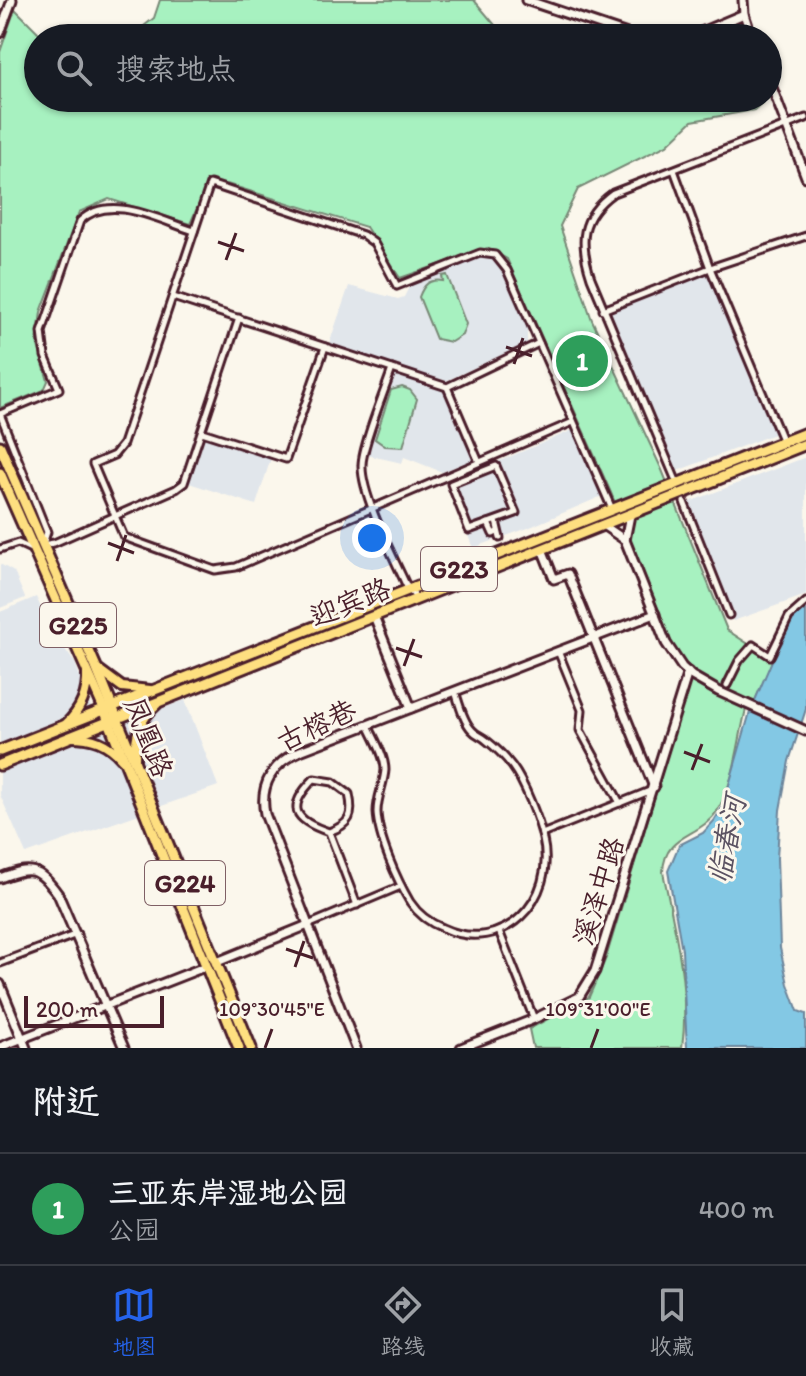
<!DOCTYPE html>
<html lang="zh">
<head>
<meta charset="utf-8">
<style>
	:root { --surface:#171b24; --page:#20242c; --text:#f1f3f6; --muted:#9ea1a6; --line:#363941; --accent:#2563eb }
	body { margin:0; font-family:Itim,"LXGW WenKai TC",sans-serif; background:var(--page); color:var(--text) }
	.scale { position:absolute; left:24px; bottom:20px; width:140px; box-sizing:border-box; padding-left:8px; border:4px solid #4a1f2b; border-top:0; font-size:22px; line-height:28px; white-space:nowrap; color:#4a1f2b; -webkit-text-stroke:6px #fbf7ec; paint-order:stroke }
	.you { position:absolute; left:372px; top:538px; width:28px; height:28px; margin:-20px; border:6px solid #fff; border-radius:50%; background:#1a73e8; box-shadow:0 0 0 12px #1a73e833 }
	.badge { display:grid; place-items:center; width:52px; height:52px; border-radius:50%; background:var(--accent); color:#fff; font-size:26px; font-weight:700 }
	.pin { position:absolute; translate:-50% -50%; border:4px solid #fff; box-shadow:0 2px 8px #0006 }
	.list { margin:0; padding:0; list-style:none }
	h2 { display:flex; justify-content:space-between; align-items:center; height:104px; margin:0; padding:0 32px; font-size:34px }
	h2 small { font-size:26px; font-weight:400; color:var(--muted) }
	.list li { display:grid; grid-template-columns:52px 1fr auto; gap:24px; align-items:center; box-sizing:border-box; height:112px; padding:0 32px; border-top:2px solid var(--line) }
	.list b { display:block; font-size:30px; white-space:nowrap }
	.list p { margin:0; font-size:26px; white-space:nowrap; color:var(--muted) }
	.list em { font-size:26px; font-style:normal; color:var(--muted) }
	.icon { flex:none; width:44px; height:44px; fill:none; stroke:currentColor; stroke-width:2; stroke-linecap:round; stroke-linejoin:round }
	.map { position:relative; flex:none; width:806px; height:1048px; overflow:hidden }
	.search { position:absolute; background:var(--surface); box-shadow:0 2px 6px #0004; left:24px; right:24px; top:24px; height:88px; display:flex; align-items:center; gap:20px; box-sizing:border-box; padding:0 28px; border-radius:44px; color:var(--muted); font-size:30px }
	.sheet { height:216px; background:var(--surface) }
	nav { display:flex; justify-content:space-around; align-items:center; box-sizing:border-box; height:112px; border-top:2px solid var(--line); background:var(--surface); font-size:22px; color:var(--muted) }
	nav a { display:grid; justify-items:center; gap:4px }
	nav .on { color:var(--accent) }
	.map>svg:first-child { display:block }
</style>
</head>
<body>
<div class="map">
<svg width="806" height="1048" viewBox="0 0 806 1048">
	<rect width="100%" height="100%" fill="#fbf7ec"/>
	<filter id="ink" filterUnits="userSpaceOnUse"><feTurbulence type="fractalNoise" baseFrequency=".0125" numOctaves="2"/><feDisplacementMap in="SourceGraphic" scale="16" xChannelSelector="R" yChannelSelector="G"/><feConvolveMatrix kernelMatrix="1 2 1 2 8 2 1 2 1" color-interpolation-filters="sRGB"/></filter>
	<g filter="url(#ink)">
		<g fill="#e1e6eb">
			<polygon points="475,257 494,257 527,320 527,343 446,381 329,344 349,286 398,299 404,297 410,285"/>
			<polygon points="707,273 774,434 677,471 610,311"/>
			<polygon points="394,375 446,390 472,452 474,457 471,461 442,472 404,457 402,463 367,455"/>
			<polygon points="573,430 602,496 528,528 473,548 447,483"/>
			<polygon points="205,436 271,458 256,505 189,483"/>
			<polygon points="806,457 806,595 733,621 687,503"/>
			<polygon points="0,564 14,572 25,598 0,608"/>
			<polygon points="36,597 53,633 75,663 90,705 103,730 185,700 218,786 26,854 0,795 0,612"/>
		</g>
		<g fill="#a7f1c0" stroke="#788876" stroke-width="2">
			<polygon points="160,0 474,0 495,25 500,38 129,38 154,18"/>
			<polygon points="15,9 44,38 38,38 38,98 760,98 762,103 754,110 692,121 667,145 578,189 560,226 592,320 662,470 727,630 773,660 754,703 701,677 677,656 611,493 507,259 487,248 400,278 366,227 227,184 206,188 190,224 109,199 79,212 41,312 37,342 48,381 44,390 0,408 0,52"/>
			<path d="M447 275 466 324 462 335 451 342 436 339 419 297C424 284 429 279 443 281L442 276Z"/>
			<polygon points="402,387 410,390 417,399 403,447 385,446 375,439 391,390"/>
			<path d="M690 680 746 709C738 741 735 782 717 811 700 838 664 833 663 872 675 929 690 990 682 1048H533L529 1029 589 997 606 958Z"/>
		</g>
		<polygon fill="#83c8e4" stroke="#6c849a" stroke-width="2" points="806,605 806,709 789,761 780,810 777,858 780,948 788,984 798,1011 806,1014 806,1048 687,1048 682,950 668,871 679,845 703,833 714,821 723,806 750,712 788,623"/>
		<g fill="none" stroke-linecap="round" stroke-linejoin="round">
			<defs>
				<g id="street">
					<polyline points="674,170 710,268 783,442"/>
					<polyline points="173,297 447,387 539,343"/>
					<polyline points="603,310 710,268 806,236"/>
					<path d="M392 369C385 390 362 446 362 465 361 496 395 560 408 589L417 598"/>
					<polyline points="447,387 479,462"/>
					<path d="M0 414 59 389 45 356 42 332 80 221C110 192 161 221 194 231"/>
					<polyline points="0,414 47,532 43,544"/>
					<polyline points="573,422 236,567 215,570 124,537 93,464 114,455 123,444 210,184 363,235 374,243 397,286 480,253 495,255 507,270 612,509"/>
					<polyline points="202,432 286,459 325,347"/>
					<polygon points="496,466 516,513 469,530 451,484"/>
					<path d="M677 483 591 278C579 242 580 217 613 193L806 118"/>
					<polyline points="684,502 729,615"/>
					<polyline points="496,521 500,538"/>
					<polyline points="488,523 493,534 497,532"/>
					<polyline points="42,545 54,543 176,489 184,483 239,318"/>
					<polyline points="0,549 18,543 33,550"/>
					<polyline points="558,651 582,710 580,730 620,803"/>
					<polyline points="727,685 739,661 753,645 770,656 789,617 806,602"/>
					<path d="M368 725C374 738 385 756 385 770 384 784 377 797 377 812 378 838 397 880 410 902 418 914 430 923 443 928 503 956 557 899 543 839 539 819 524 782 512 766 506 758 495 747 486 740 482 736 476 735 472 730 463 721 459 703 455 691"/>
					<path d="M329 832C350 824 354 816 349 794L333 782 314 779C286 807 293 820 329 832L357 905"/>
					<polyline points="542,834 652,790"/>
					<polyline points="308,925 401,886"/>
					<polyline points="499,931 534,1019"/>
					<polyline points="0,963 77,934"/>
				</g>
				<g id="secondary">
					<polyline points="526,0 639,38"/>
					<polyline points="743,0 744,14 752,38"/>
					<polyline points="0,33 12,0"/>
					<polyline points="687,38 744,14"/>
					<polyline points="768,77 806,177"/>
					<polyline points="603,525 625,540 630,515"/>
					<polyline points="625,540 666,643 682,667 692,676 718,691 806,731"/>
					<polyline points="542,549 554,579 568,574 654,787"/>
					<polyline points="374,616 411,708"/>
					<path d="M0 878C31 866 38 867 58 894L124 1048"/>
					<polyline points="217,962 308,925"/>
					<polyline points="0,984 26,1048"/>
					<polyline points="0,1047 207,966"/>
					<path d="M356 1048 265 814C259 784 274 762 300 751L655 614"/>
					<polyline points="461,1048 534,1019 579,997 595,971 688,672"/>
				</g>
				<g id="primary">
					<polyline points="99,670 122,687 150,690"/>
					<path d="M66 724C81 710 88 694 87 673"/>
					<path d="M71 737C92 737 107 742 122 759"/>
					<path d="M135 759C135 735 139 720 157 704"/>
				</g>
				<g id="highway">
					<polyline points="0,446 96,667 251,1048"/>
					<polyline points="0,473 104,709 239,1048"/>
					<polyline points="0,751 806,433"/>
					<polyline points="0,765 806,444"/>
				</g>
			</defs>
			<use href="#street" stroke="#4a1f2b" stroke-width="11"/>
			<use href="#secondary" stroke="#4a1f2b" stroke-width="13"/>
			<use href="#primary" stroke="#4a1f2b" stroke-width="14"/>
			<use href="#highway" stroke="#4a1f2b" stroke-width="15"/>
			<use href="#street" stroke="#fbf7ec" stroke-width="5"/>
			<use href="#secondary" stroke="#fbf7ec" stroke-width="7"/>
			<use href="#primary" stroke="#fedf80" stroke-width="8"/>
			<use href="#highway" stroke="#fedf80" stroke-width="9"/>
		</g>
	</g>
	<path fill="none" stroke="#4a1f2b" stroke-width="3" d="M218 242 244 251M226 260 236 233M506 347 532 356M514 364 523 338M108 543 134 553M117 561 126 535M396 648 422 657M404 666 414 639M684 752 710 762M692 770 702 744M286 949 313 958M295 967 304 941M265 1048 272 1029M591 1048 598 1029"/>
	<g text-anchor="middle" stroke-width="6" stroke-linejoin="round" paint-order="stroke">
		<g fill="#fbf7ec" stroke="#7f6065" stroke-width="2">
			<rect x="421" y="547" width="76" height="44" rx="6"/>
			<rect x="40" y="603" width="76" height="44" rx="6"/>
			<rect x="145" y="861" width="80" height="44" rx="6"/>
		</g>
		<g font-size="26" font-weight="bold" fill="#4a1f2b">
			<text x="459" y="578">G223</text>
			<text x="78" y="634">G225</text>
			<text x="185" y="892">G224</text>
		</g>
		<g font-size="28" fill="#4a1f2b" stroke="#fbf7ec">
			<text transform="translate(350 602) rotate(-22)" y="10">迎宾路</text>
			<text transform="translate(316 725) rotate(-25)" y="10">古榕巷</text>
			<text transform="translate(149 737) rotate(68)" y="10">凤凰路</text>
			<text transform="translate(598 891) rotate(-73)" y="10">溪泽中路</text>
		</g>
		<g font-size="30" font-style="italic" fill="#5b5262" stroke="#fbf7ec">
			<text transform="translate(727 840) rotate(-79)" y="10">临春河</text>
		</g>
	</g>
	<g font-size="20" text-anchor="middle" fill="#4a1f2b" stroke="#fbf7ec" stroke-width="6" stroke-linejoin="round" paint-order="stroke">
		<text x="272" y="1016">109°30'45"E</text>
		<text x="598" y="1016">109°31'00"E</text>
	</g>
</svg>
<div class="scale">200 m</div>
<div class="you"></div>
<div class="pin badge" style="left:582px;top:361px;background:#2e9e5b">1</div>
<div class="search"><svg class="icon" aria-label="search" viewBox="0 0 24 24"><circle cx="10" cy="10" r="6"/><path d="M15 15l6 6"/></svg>搜索地点</div>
</div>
<section class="sheet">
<h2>附近<small></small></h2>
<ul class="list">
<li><span class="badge" style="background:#2e9e5b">1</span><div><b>三亚东岸湿地公园</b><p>公园</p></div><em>400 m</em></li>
</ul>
</section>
<nav>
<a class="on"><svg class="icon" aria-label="map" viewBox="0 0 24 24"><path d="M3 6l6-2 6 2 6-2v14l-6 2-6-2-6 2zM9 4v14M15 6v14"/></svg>地图</a>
<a><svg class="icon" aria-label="directions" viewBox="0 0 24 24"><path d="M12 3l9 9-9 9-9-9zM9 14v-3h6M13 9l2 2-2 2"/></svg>路线</a>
<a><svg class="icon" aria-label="saved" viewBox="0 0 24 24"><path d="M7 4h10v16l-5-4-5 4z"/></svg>收藏</a>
</nav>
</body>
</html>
